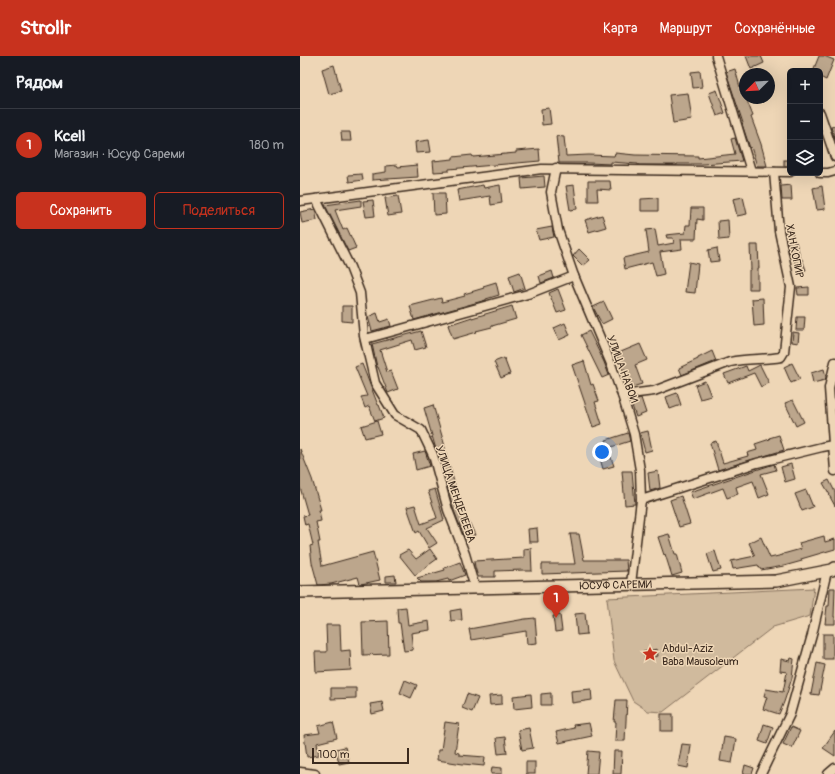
<!DOCTYPE html>
<html lang="ru">
<head>
<meta charset="utf-8">
<style>
	:root { --surface:#171b24; --page:#20242c; --text:#f1f3f6; --muted:#9ea1a6; --line:#363941; --accent:#c8321e }
	body { margin:0; font-family:Pangolin,sans-serif; background:var(--page); color:var(--text) }
	.controls { position:absolute; right:12px; top:12px; display:grid; overflow:hidden; border-radius:6px; box-shadow:0 4px 16px #0002 }
	.controls button { width:36px; height:36px; display:grid; place-items:center; padding:0; border:0; border-bottom:1px solid var(--line); background:var(--surface); color:var(--text); font:20px sans-serif }
	.compass { position:absolute; left:439px; top:12px; width:36px; height:36px; border-radius:50%; background:var(--surface); box-shadow:0 4px 16px #0002; rotate:246deg }
	.scale { position:absolute; left:12px; bottom:10px; width:97px; box-sizing:border-box; padding-left:4px; border:2px solid #3b2a1e; border-top:0; font-size:11px; line-height:14px; white-space:nowrap; color:#3b2a1e; -webkit-text-stroke:3px #eed6b6; paint-order:stroke }
	.you { position:absolute; left:302px; top:396px; width:14px; height:14px; margin:-10px; border:3px solid #fff; border-radius:50%; background:#1a73e8; box-shadow:0 0 0 6px #1a73e833 }
	.badge { display:grid; place-items:center; width:26px; height:26px; border-radius:50%; background:var(--accent); color:#fff; font-size:13px; font-weight:700 }
	.pin { position:absolute; translate:-50% -33px; filter:drop-shadow(0 1px 2px #0008) }
	.pin::after { content:''; position:absolute; top:21px; width:14px; height:12px; background:inherit; clip-path:polygon(0 0,100% 0,50% 100%) }
	.list { margin:0; padding:0; list-style:none }
	h2 { display:flex; justify-content:space-between; align-items:center; height:52px; margin:0; padding:0 16px; font-size:17px }
	h2 small { font-size:13px; font-weight:400; color:var(--muted) }
	.list li { display:grid; grid-template-columns:26px 1fr auto; gap:12px; align-items:center; box-sizing:border-box; height:72px; padding:0 16px; border-top:1px solid var(--line) }
	.list b { display:block; font-size:15px; white-space:nowrap }
	.list p { margin:0; font-size:13px; white-space:nowrap; color:var(--muted) }
	.list em { font-size:13px; font-style:normal; color:var(--muted) }
	.actions { display:flex; gap:8px; padding:12px 16px }
	.actions a { flex:1; padding:9px 0; border:1px solid var(--accent); border-radius:6px; text-align:center; font-size:14px; color:var(--accent) }
	.actions .main { background:var(--accent); color:#fff }
	.icon { flex:none; width:22px; height:22px; fill:none; stroke:currentColor; stroke-width:2; stroke-linecap:round; stroke-linejoin:round }
	.map { position:relative; flex:none; width:535px; height:718px; overflow:hidden }
	header { display:flex; align-items:center; gap:24px; box-sizing:border-box; height:56px; padding:0 20px; background:var(--accent); color:#fff }
	header strong { font-size:19px }
	nav { display:flex; gap:22px; margin-inline-start:auto; font-size:14px }
	main { display:flex }
	aside { flex:1; background:var(--surface) }
	.map>svg:first-child { display:block }
</style>
</head>
<body>
<header>
<strong>Strollr</strong>
<nav><a>Карта</a><a>Маршрут</a><a>Сохранённые</a></nav>
</header>
<main>
<aside>
<h2>Рядом<small></small></h2>
<ul class="list">
<li><span class="badge">1</span><div><b>Kcell</b><p>Магазин · Юсуф Сареми</p></div><em>180 m</em></li>
</ul>
<div class="actions"><a class="main">Сохранить</a><a>Поделиться</a></div>
</aside>
<div class="map">
<svg width="535" height="718" viewBox="0 0 535 718">
	<rect width="100%" height="100%" fill="#eed6b6"/>
	<filter id="ink" filterUnits="userSpaceOnUse"><feTurbulence type="fractalNoise" baseFrequency=".025" numOctaves="2"/><feDisplacementMap in="SourceGraphic" scale="8" xChannelSelector="R" yChannelSelector="G"/><feConvolveMatrix kernelMatrix="1 2 1 2 8 2 1 2 1" color-interpolation-filters="sRGB"/></filter>
	<g filter="url(#ink)">
		<polygon fill="#d0ba9d" stroke="#86725e" points="514,532 510,560 473,571 363,656 348,655 333,645 314,605 307,542"/>
		<g fill="#bca68c" stroke="#3b2a1e">
			<polygon points="446,0 461,0 464,7 451,13"/>
			<polygon points="519,0 524,0 534,4 526,24 520,21 520,15 513,15"/>
			<polygon points="34,9 41,35 29,38 22,13"/>
			<polygon points="435,13 440,31 442,30 445,39 445,42 446,42 453,60 451,61 461,88 467,110 457,110 451,91 450,92 442,68 443,67 426,16"/>
			<polygon points="400,15 402,31 393,32 391,16"/>
			<polygon points="417,34 425,57 417,60 409,37"/>
			<polygon points="388,37 392,64 373,67 369,39"/>
			<polygon points="249,52 251,68 242,69 241,53"/>
			<polygon points="535,70 535,84 531,71"/>
			<polygon points="41,76 50,76 51,85 42,85"/>
			<polygon points="256,80 264,81 266,100 289,99 314,100 315,97 335,99 398,100 398,102 435,98 431,83 435,82 442,105 403,108 377,108 377,109 338,109 338,108 311,106 311,108 288,107 259,107"/>
			<polygon points="129,84 131,96 116,97 115,86"/>
			<polygon points="239,93 240,105 149,113 149,115 134,116 133,105 153,103 153,101 172,99 173,101 216,97 216,95"/>
			<rect x="484" y="104" width="6" height="6"/>
			<polygon points="97,109 98,111 117,109 118,121 72,124 72,118 86,116 86,110"/>
			<polygon points="62,118 63,124 49,126 48,119"/>
			<polygon points="244,120 245,131 222,133 221,122"/>
			<polygon points="288,125 310,125 311,134 297,133 298,145 288,145"/>
			<polygon points="183,129 184,132 200,129 202,147 191,149 190,140 159,145 157,134"/>
			<polygon points="274,129 277,153 270,154 266,130"/>
			<polygon points="491,129 492,144 482,144 481,130"/>
			<polygon points="522,130 525,153 517,154 513,132"/>
			<polygon points="133,137 145,137 146,158 134,159"/>
			<polygon points="98,140 101,158 88,160 85,142"/>
			<polygon points="443,141 447,158 437,160 433,143"/>
			<polygon points="358,142 358,155 341,155 341,143"/>
			<polygon points="61,144 61,150 35,154 43,174 47,172 56,192 48,195 25,149"/>
			<polygon points="73,144 75,160 66,161 63,145"/>
			<polygon points="391,152 403,152 403,164 397,163 396,183 381,183 382,193 360,196 364,218 356,220 352,206 325,213 323,202 349,196 346,174 355,173 358,190 374,187 373,182 367,182 366,179 385,177 386,169 390,169"/>
			<polygon points="15,153 17,164 2,167 0,156"/>
			<polygon points="302,159 306,171 289,176 285,164"/>
			<polygon points="428,164 429,183 419,184 418,165"/>
			<polygon points="491,169 494,187 496,186 501,203 502,203 506,214 498,216 493,201 491,202 488,189 488,188 485,171"/>
			<polygon points="252,171 254,181 239,184 236,174"/>
			<polygon points="450,189 458,189 459,212 458,212 458,233 449,233 449,214 451,214"/>
			<polygon points="417,192 419,205 410,206 408,194"/>
			<polygon points="279,193 290,204 283,210 273,200"/>
			<polygon points="389,206 398,208 395,237 385,236"/>
			<polygon points="252,215 254,222 241,227 239,220"/>
			<polygon points="220,216 225,232 214,236 209,220"/>
			<polygon points="196,226 199,239 186,243 186,244 114,264 110,250 141,242 142,246 165,240 164,238 184,232 183,230"/>
			<polygon points="509,231 509,239 498,239 497,232"/>
			<polygon points="258,233 266,254 257,257 249,237"/>
			<polygon points="463,242 464,269 454,270 452,243"/>
			<polygon points="304,246 312,263 302,268 293,251"/>
			<polygon points="42,250 52,250 52,266 42,265"/>
			<polygon points="212,250 216,263 192,270 192,271 176,275 177,276 153,283 148,269 172,261 172,262"/>
			<polygon points="77,257 80,266 89,263 91,270 72,275 68,261"/>
			<polygon points="497,261 505,261 504,274 496,274"/>
			<polygon points="265,267 270,279 259,284 254,272"/>
			<polygon points="121,275 126,291 115,294 112,284 80,294 87,316 91,315 98,333 88,337 78,311 77,311 72,288"/>
			<polygon points="289,275 304,306 309,319 302,322 281,279"/>
			<polygon points="493,276 499,277 498,287 492,286"/>
			<polygon points="340,288 347,304 335,309 342,328 332,331 325,313 323,314 316,298"/>
			<polygon points="412,295 416,305 382,319 379,312 398,303 398,302"/>
			<polygon points="204,302 210,318 201,322 194,306"/>
			<polygon points="284,305 291,329 293,328 299,345 295,346 302,368 293,371 272,309"/>
			<polygon points="492,307 500,323 491,327 484,311"/>
			<polygon points="62,308 78,349 79,349 84,362 75,365 69,350 65,352 61,341 67,340 55,311"/>
			<polygon points="460,309 469,327 461,331 454,317 428,327 424,318 446,310 448,315"/>
			<polygon points="524,313 526,321 525,324 513,327 511,317"/>
			<polygon points="405,325 411,340 400,343 395,329"/>
			<polygon points="377,337 381,349 370,353 366,341"/>
			<polygon points="341,342 346,357 336,361 330,344"/>
			<polygon points="493,344 504,366 496,370 485,347"/>
			<polygon points="133,349 144,387 149,412 150,412 166,467 169,466 175,479 165,483 153,452 138,398 135,390 124,352"/>
			<polygon points="77,365 81,378 65,382 61,370"/>
			<polygon points="348,375 352,394 345,396 340,377"/>
			<polygon points="328,377 330,385 308,392 306,384"/>
			<polygon points="479,379 484,394 418,414 410,387 416,385 423,407 448,400 447,397 457,394 455,388 470,383 469,382"/>
			<polygon points="0,393 12,423 21,454 19,454 21,465 16,466 20,486 18,486 22,510 73,496 80,524 66,527 60,528 58,521 31,528 18,529 12,507 10,490 13,489 8,468 5,469 3,460 8,459 0,431"/>
			<polygon points="125,395 130,410 116,414 113,398"/>
			<polygon points="309,396 314,410 303,413 299,399"/>
			<polygon points="474,408 476,414 461,418 469,438 459,442 453,425 436,431 438,438 427,442 423,432 393,443 390,436"/>
			<polygon points="491,408 495,423 485,426 481,411"/>
			<polygon points="322,415 332,415 335,448 325,449"/>
			<polygon points="358,415 360,432 350,435 348,417"/>
			<polygon points="529,424 535,436 535,450 529,439 530,439 523,427"/>
			<polygon points="135,433 144,464 127,472 137,487 129,492 119,475 116,477 107,451 115,449 121,468 137,462 128,435"/>
			<polygon points="506,434 513,451 502,455 495,438"/>
			<polygon points="381,440 390,468 379,471 370,444"/>
			<polygon points="237,472 238,486 229,486 228,473"/>
			<polygon points="270,478 279,478 284,504 326,504 327,515 242,518 242,508 275,508"/>
			<polygon points="369,478 375,498 377,498 382,517 372,520 365,498 364,499 358,481"/>
			<polygon points="524,480 525,486 535,483 535,493 501,503 502,505 484,510 461,514 458,509 433,513 431,505 455,500 449,487 461,481 470,502 483,499 483,498 501,493 499,487"/>
			<polygon points="231,492 232,515 225,515 224,514 195,515 195,521 178,521 175,511 174,505 224,502 224,493"/>
			<polygon points="130,493 137,503 115,519 99,499 108,494 116,503"/>
			<polygon points="415,495 421,514 413,516 407,498"/>
			<polygon points="160,506 165,519 149,525 148,523 136,526 121,526 117,522 145,514 144,512"/>
			<polygon points="95,519 96,526 86,526 86,520"/>
			<polygon points="530,532 535,532 534,561 535,561 535,568 525,568 527,550 529,550"/>
			<polygon points="106,551 108,569 129,565 130,574 111,577 113,594 104,595 100,567 98,567 97,552"/>
			<polygon points="161,553 162,564 151,565 150,555"/>
			<polygon points="285,557 287,578 277,579 275,558"/>
			<polygon points="260,559 262,575 255,576 253,560"/>
			<polygon points="235,562 237,587 227,588 226,575 171,584 169,573 225,563"/>
			<polygon points="88,565 89,598 63,599 62,566"/>
			<polygon points="26,569 40,569 41,595 50,594 51,614 16,616 15,596 27,596"/>
			<rect x="523" y="578" width="10" height="25"/>
			<polygon points="357,593 358,600 345,603 343,596"/>
			<polygon points="491,602 494,603 492,622 484,646 479,658 463,653 467,641 464,640 466,633 483,636 487,616 480,615 481,603 490,605"/>
			<polygon points="517,607 525,609 519,639 511,638"/>
			<polygon points="105,624 117,629 111,642 100,637"/>
			<polygon points="31,632 56,632 56,642 31,643"/>
			<polygon points="291,633 292,644 272,647 271,635"/>
			<polygon points="251,637 251,649 241,649 241,638"/>
			<polygon points="167,638 178,642 172,656 162,652"/>
			<polygon points="231,638 232,651 214,653 213,640"/>
			<polygon points="202,639 202,648 190,649 189,640"/>
			<polygon points="316,644 327,644 325,685 315,685 316,666 314,666"/>
			<polygon points="82,646 84,655 72,658 70,648"/>
			<rect x="361" y="658" width="12" height="17"/>
			<polygon points="33,666 37,682 17,687 19,699 7,701 4,679 20,677 18,670"/>
			<polygon points="145,666 159,668 155,696 159,697 159,699 185,701 184,710 163,708 137,704 138,694 141,694"/>
			<polygon points="289,667 292,680 259,687 256,676 274,672 273,669"/>
			<polygon points="464,668 473,671 467,688 459,685"/>
			<polygon points="491,671 500,675 492,692 483,688"/>
			<polygon points="229,672 233,692 222,694 218,674"/>
			<polygon points="535,675 535,700 523,692"/>
			<polygon points="205,681 207,697 198,698 196,682"/>
			<polygon points="424,681 436,683 432,707 420,705"/>
			<polygon points="382,688 391,689 388,712 378,710"/>
			<polygon points="45,691 49,706 39,708 36,693"/>
			<polygon points="288,695 299,696 297,718 286,718"/>
			<polygon points="314,695 322,695 321,718 313,718"/>
			<rect x="226" y="706" width="9" height="12"/>
			<polygon points="445,709 454,712 452,718 443,718"/>
			<polygon points="192,711 202,712 202,718 191,718"/>
		</g>
		<g fill="none" stroke-linecap="round" stroke-linejoin="round">
			<defs>
				<g id="minor">
					<polyline points="416,0 451,115"/>
					<polyline points="520,57 535,101"/>
					<polyline points="256,112 251,136 258,174 274,220 311,308 322,339 334,378 340,414 341,444 331,528"/>
					<polyline points="520,117 528,117 535,115"/>
					<polyline points="16,143 50,211 60,237 64,280 75,327 95,359 121,374 133,399 148,454 165,498 175,532"/>
					<polyline points="0,145 242,113 490,116"/>
					<polyline points="65,283 228,238 274,220"/>
					<polyline points="535,306 529,332 535,415"/>
					<path d="M322 339 354 335 430 306C447 302 464 304 481 301L484 296 491 231 479 175 474 116"/>
					<polyline points="341,444 457,407 522,391 533,389"/>
					<polyline points="0,716 15,718"/>
					<polyline points="461,718 490,658 512,579 527,515"/>
					<polyline points="528,718 535,712"/>
				</g>
				<g id="major">
					<path id="s1" d="M0 536 476 525 532 514 535 512"/>
				</g>
			</defs>
			<use href="#minor" stroke="#3b2a1e" stroke-width="11"/>
			<use href="#major" stroke="#3b2a1e" stroke-width="14"/>
			<use href="#minor" stroke="#eed6b6" stroke-width="8"/>
			<use href="#major" stroke="#eed6b6" stroke-width="11"/>
		</g>
	</g>
	<defs>
		<symbol id="sight-bare" viewBox="-9 -9 18 18"><path d="M0-6L1.8-2.2L6-1.7L2.9 1.2L3.7 5.4L0 3.3L-3.7 5.4L-2.9 1.2L-6-1.7L-1.8-2.2Z" fill="#c8321e" stroke="#eed6b6" stroke-width="2.5" paint-order="stroke"/></symbol>
	</defs>
	<g fill-rule="evenodd">
		<use href="#sight-bare" x="339" y="587" width="22" height="22"/>
	</g>
	<g text-anchor="middle" stroke-width="3" stroke-linejoin="round" paint-order="stroke">
		<g font-size="11" fill="#3b2a1e" stroke="#eed6b6">
			<text transform="translate(495 195) rotate(79)" y="4">ХАН КОПИР</text>
			<text transform="translate(323 313) rotate(70)" y="4">УЛИЦА НАВОИ</text>
			<text transform="translate(156 438) rotate(71)" y="4">УЛИЦА МЕНДЕЛЕЕВА</text>
			<text dy="4" stroke="none"><textPath href="#s1" startOffset="316">ЮСУФ САРЕМИ</textPath></text>
		</g>
		<g font-size="11" fill="#3b2a1e" stroke="#eed6b6" text-anchor="start">
			<text x="362" y="596">Abdul-Aziz<tspan x="362" dy="13">Baba Mausoleum</tspan></text>
		</g>
	</g>
</svg>
<div class="controls">
<button>+</button>
<button>−</button>
<button><svg class="icon" aria-label="layers" viewBox="0 0 24 24"><path d="M12 4l9 5-9 5-9-5zM3 14l9 5 9-5"/></svg></button>
</div>
<svg class="compass" viewBox="-18 -18 36 36"><path d="M0-13l5 13h-10z" fill="#e53935"/><path d="M0 13l5-13h-10z" fill="#9ea1a6"/></svg>
<div class="scale">100 m</div>
<div class="you"></div>
<div class="pin badge" style="left:256px;top:562px">1</div>
</div>
</main>
</body>
</html>
